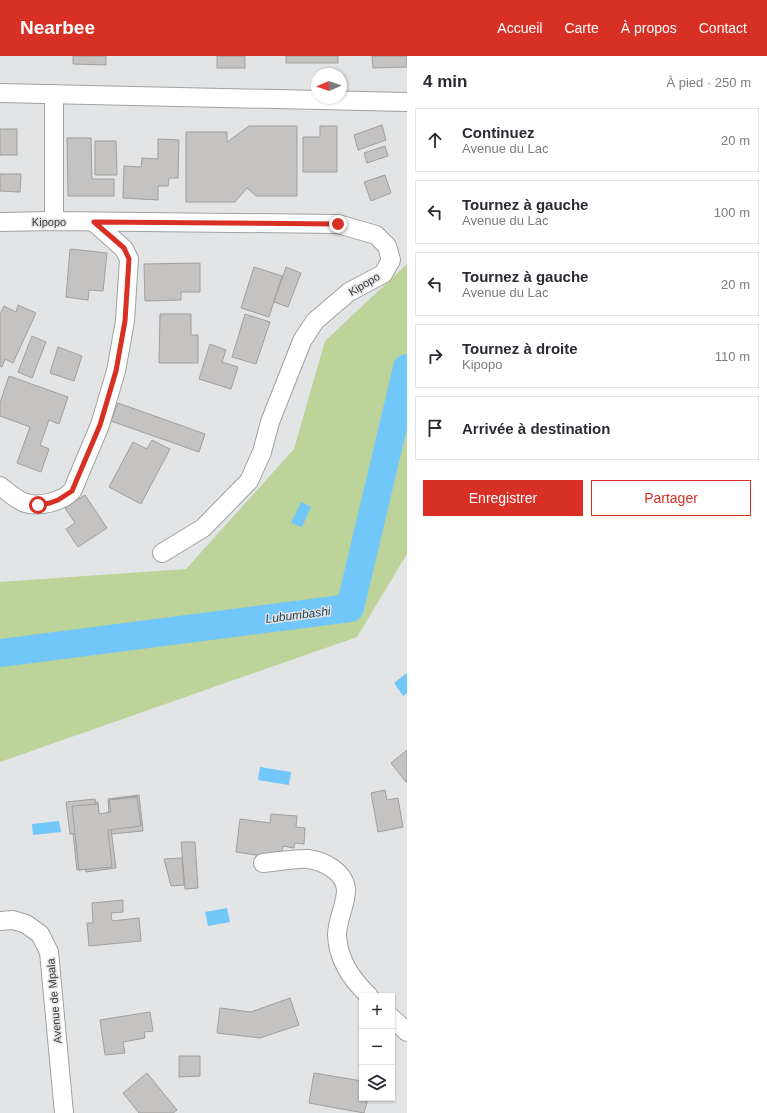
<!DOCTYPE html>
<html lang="fr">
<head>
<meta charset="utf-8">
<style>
	:root { --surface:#fff; --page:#f7f7f7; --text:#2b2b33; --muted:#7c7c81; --line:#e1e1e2; --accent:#d93025 }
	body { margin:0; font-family:Arial,sans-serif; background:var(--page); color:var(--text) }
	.controls { position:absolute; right:12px; bottom:12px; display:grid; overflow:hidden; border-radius:0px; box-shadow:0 1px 3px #0004 }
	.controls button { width:36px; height:36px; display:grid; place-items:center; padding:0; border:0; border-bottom:1px solid var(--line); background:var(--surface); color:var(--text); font:20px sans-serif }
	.compass { position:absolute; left:311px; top:12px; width:36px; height:36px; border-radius:50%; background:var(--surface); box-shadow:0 1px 3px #0004; rotate:268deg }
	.stop { position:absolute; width:12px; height:12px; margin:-9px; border:3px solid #d93025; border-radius:50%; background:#fff }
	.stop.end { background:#d93025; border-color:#fff; box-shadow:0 1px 4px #0008 }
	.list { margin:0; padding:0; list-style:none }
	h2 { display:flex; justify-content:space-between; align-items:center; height:52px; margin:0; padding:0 16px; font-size:17px }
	h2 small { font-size:13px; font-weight:400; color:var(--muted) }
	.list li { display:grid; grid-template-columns:26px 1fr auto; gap:12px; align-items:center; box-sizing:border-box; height:64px; margin:0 8px 8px; padding:0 8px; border:1px solid var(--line); border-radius:0px }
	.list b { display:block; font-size:15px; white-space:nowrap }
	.list p { margin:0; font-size:13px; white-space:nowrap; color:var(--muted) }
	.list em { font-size:13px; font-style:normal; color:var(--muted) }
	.actions { display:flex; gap:8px; padding:12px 16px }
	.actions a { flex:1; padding:9px 0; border:1px solid var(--accent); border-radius:0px; text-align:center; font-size:14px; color:var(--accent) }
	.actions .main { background:var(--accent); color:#fff }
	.icon { flex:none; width:22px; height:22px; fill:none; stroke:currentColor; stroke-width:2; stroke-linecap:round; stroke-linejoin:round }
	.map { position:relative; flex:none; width:407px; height:1057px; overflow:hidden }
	header { display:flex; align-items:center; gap:24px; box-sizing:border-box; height:56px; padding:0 20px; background:var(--accent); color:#fff }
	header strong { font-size:19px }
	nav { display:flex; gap:22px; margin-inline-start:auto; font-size:14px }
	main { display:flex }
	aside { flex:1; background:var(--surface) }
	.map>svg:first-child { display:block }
</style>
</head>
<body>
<header>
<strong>Nearbee</strong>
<nav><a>Accueil</a><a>Carte</a><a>À propos</a><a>Contact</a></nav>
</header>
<main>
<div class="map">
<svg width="407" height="1057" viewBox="0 0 407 1057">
	<rect width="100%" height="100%" fill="#e2e4e5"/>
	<polygon fill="#bcd399" points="407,208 407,498 357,581 0,706 0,526 186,513 294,393 325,285"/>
	<g fill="#71c7f9">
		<polygon points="301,446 311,451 302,471 291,467"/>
		<polygon points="407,617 407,637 403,640 394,627"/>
		<polygon points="260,711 291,716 289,729 258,724"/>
		<polygon points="59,765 61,776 33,779 32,768"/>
		<polygon points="227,852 230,866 208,870 205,856"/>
	</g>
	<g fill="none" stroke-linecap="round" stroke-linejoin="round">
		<polyline stroke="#71c7f9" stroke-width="28" points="0,597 350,552 407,312"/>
	</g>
	<g fill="#c4c3c2" stroke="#a19f9e">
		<polygon points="73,0 106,0 106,9 73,8"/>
		<rect x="217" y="0" width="28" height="12"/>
		<rect x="286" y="0" width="52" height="7"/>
		<polygon points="372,0 407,0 407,11 373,12"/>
		<polygon points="382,69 386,84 358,94 354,79"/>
		<polygon points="249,70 297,70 297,140 256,140 247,132 235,146 186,146 186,76 227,76 227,86"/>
		<polygon points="320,70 337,70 337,116 303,116 303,81 320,81"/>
		<rect x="0" y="73" width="17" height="26"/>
		<polygon points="67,82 91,82 92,123 114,123 114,140 68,140"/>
		<polygon points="158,83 179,84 178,122 169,122 168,130 158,130 158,144 123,142 124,110 141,111 142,102 158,103"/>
		<polygon points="95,85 116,85 117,119 95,119"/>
		<polygon points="385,90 388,100 367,107 364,97"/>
		<polygon points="0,118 21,118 20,136 0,135"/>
		<polygon points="385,119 391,137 371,145 364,126"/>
		<polygon points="70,193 107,197 103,235 89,234 88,244 66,241"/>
		<polygon points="200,207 200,236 181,236 181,244 145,245 144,208"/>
		<polygon points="254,211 282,220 269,261 241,252"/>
		<polygon points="286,211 301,217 288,251 274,246"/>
		<polygon points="18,249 36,257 13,307 5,303 2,311 0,310 0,258 4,250 16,256"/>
		<polygon points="160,258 191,258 191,279 198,279 198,307 159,307"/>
		<polygon points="245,258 270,266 256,308 232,301"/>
		<polygon points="32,280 46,286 32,322 18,316"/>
		<polygon points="210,288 226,294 222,306 238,311 231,333 199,323"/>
		<polygon points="58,291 82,300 74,325 50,317"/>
		<polygon points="9,320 68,341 59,368 49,364 40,389 49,393 41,416 17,407 30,371 0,360 0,347"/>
		<polygon points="118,347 205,378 199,396 111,365"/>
		<polygon points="152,384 170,393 141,448 109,431 133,386 147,393"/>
		<polygon points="85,439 107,472 78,491 66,473 75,467 65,452"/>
		<polygon points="407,694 407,725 406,726 391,707"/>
		<polygon points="385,734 387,744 398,742 403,771 378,776 371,737"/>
		<polygon points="139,739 143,775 111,778 114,810 77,814 70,749 98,746 99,759 109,758 108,743"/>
		<polygon points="137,740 140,769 111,773 116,812 86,816 81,777 70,778 66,746 95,743 97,761 114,759 112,743"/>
		<polygon points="137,741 141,770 108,774 112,811 79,814 72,750 98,748 99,758 111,756 109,744"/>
		<polygon points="271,758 297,760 296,771 305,772 304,788 295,787 294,792 283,790 282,799 270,801 236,796 240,763 270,767"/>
		<polygon points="181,786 195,786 198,832 185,833"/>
		<polygon points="182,802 184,829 171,830 164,803"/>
		<polygon points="123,844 123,856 111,857 112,865 139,862 141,885 89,890 87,867 93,867 92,847"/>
		<polygon points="290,942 299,969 260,982 217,977 220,952 251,956"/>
		<polygon points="150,956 153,975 144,976 145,982 123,986 125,997 105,999 100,964"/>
		<polygon points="179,1000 200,1000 200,1020 179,1021"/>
		<polygon points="147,1017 177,1054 173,1057 139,1057 123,1037"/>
		<polygon points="314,1017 362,1025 362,1042 368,1042 364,1057 309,1047"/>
	</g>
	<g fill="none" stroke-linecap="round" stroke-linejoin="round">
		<defs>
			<g id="minor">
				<polyline points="0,37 407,46"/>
				<polyline points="54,165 54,38"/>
				<polyline points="0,166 54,165 338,168 376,179 387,190 391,204 383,218 349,236 315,265 302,285 270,366 262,396 249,425 203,472 162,497"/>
				<path d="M0 430C7 435 14 442 23 446 37 452 62 446 72 435 74 432 75 429 76 426L100 369 116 315 125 265 129 203 124 193 94 166"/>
				<path d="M263 807C274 806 298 802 308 803 324 805 345 816 346 834 346 849 337 864 337 879 338 903 352 924 369 940"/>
				<polyline points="0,865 13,864 26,868 40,878 49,896 64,1057"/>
				<polyline points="392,962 407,976"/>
			</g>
		</defs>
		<use href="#minor" stroke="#a0a1a2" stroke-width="20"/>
		<use href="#minor" stroke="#fff" stroke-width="18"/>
	</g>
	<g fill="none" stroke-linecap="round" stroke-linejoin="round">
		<polyline stroke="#d93025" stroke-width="5" points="38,449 50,447 58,444 72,435 100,369 116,315 125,265 129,203 124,192 94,166 338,168"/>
	</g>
	<g text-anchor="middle" stroke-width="3" stroke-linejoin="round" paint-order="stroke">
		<g font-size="11" fill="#3a3a3b" stroke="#e2e4e5">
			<text x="49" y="170">Kipopo</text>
			<text transform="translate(364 228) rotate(-31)" y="4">Kipopo</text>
			<text transform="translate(54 945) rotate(-95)" y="4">Avenue de Mpala</text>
		</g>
		<g font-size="12" font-style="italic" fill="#193f53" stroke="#e2e4e5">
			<text transform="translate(298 559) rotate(-7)" y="4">Lubumbashi</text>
		</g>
	</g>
</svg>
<div class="controls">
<button>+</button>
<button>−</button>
<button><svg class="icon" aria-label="layers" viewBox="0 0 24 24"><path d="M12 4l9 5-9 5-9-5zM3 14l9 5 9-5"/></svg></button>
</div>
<svg class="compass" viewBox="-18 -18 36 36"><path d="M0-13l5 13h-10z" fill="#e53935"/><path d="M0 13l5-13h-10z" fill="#7c7c81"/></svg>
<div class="stop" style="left:38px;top:449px"></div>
<div class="stop end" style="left:338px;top:168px"></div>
</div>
<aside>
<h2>4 min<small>À pied · 250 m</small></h2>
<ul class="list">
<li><svg class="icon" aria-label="ahead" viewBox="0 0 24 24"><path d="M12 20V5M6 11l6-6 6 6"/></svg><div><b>Continuez</b><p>Avenue du Lac</p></div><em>20 m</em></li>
<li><svg class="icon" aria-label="left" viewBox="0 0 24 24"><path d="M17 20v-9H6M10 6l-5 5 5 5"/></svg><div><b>Tournez à gauche</b><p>Avenue du Lac</p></div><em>100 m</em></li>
<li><svg class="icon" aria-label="left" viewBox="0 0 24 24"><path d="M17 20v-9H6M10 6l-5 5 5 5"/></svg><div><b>Tournez à gauche</b><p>Avenue du Lac</p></div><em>20 m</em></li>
<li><svg class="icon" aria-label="right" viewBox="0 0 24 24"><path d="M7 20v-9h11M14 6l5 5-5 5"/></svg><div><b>Tournez à droite</b><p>Kipopo</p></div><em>110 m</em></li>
<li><svg class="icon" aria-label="arrive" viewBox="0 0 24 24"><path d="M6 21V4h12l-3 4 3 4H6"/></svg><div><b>Arrivée à destination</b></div></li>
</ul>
<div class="actions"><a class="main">Enregistrer</a><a>Partager</a></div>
</aside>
</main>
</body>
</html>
